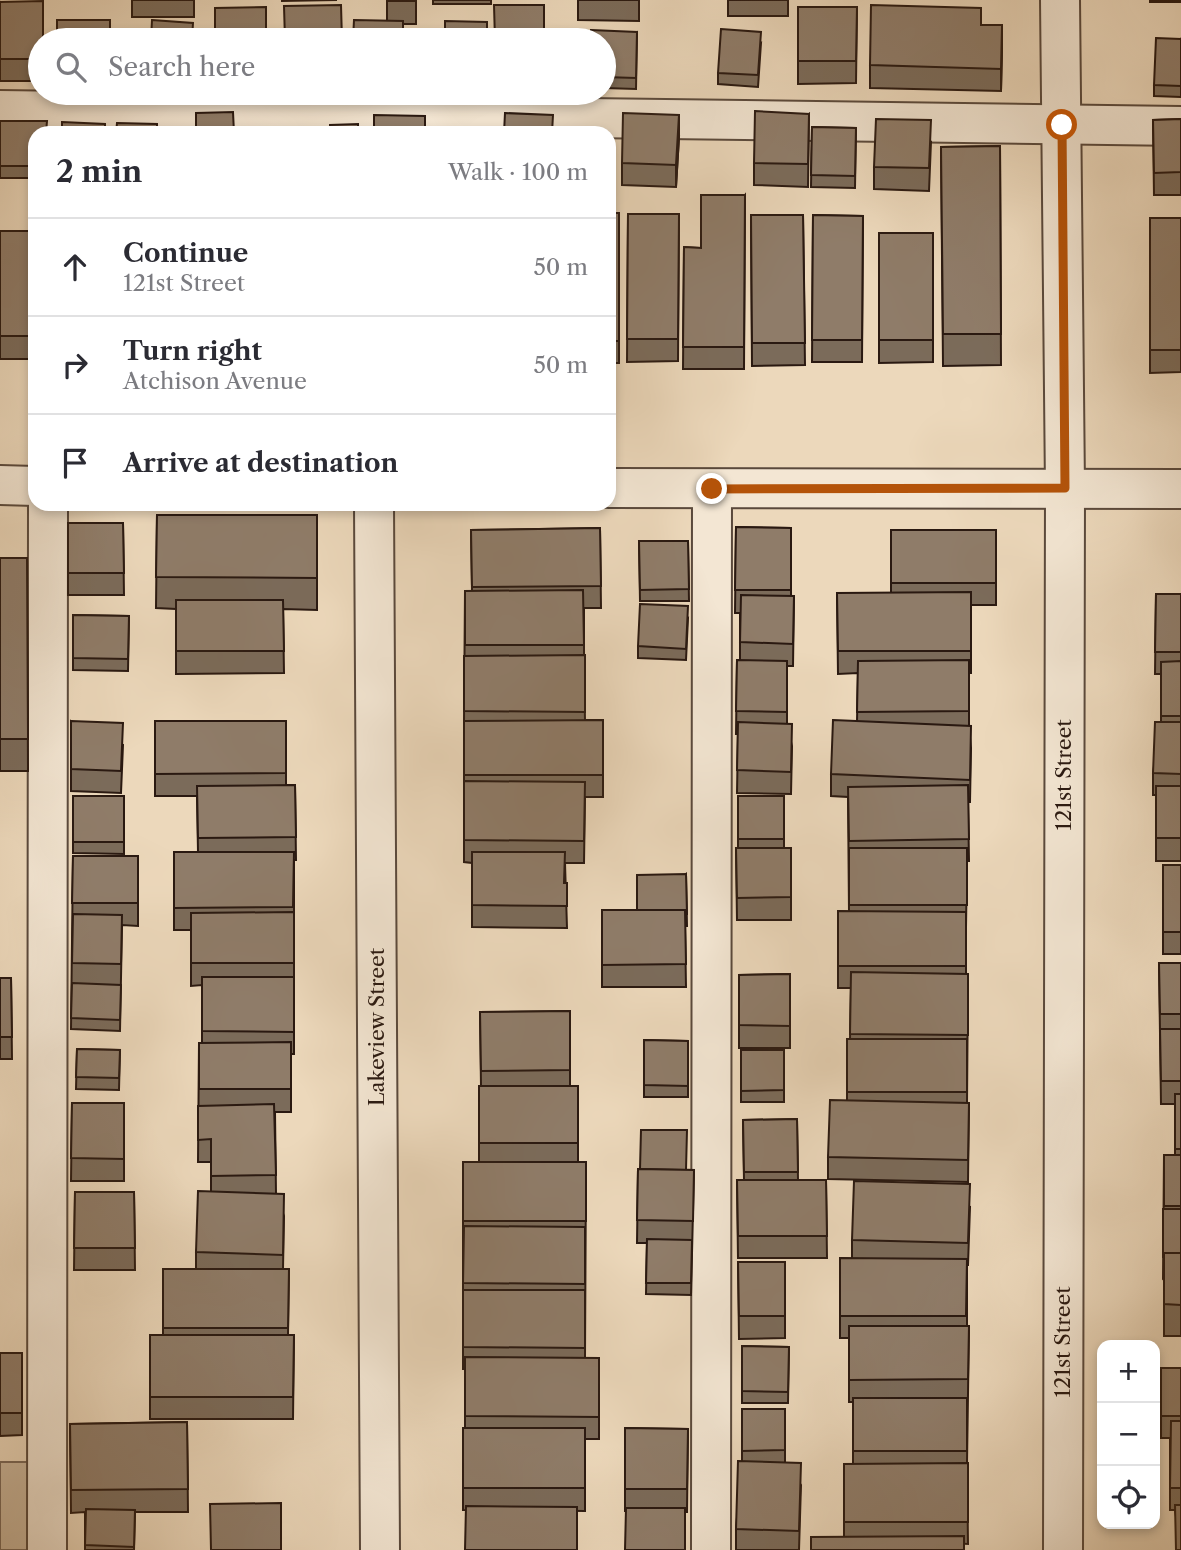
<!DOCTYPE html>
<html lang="en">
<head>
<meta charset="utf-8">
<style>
	:root { --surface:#fff; --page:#f2f2f3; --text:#2b2b33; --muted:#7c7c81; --line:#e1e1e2 }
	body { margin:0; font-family:"Libre Caslon Text",serif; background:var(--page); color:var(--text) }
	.controls { position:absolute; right:21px; bottom:21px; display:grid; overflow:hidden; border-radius:14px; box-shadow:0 4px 10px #0003 }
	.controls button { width:63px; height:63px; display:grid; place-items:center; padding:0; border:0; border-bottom:2px solid var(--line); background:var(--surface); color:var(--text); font:35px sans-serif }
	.stop { position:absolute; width:21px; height:21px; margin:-16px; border:5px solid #b45309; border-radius:50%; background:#fff }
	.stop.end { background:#b45309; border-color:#fff; box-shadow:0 2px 7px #0008 }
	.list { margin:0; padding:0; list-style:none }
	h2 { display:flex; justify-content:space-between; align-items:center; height:91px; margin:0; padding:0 28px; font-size:30px }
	h2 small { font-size:23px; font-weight:400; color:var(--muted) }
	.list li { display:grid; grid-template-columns:46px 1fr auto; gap:21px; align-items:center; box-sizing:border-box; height:98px; padding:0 28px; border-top:2px solid var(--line) }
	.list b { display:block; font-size:26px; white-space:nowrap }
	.list p { margin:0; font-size:23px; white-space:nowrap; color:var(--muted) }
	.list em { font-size:23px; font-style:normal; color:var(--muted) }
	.icon { flex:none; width:38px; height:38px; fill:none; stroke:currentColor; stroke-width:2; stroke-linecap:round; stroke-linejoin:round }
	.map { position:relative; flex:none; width:1181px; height:1550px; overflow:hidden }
	.search { position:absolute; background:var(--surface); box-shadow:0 4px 10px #0003; left:28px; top:28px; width:588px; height:77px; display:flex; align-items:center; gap:18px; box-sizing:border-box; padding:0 24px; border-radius:38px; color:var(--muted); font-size:26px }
	.panel { position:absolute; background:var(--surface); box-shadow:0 4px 10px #0003; left:28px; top:126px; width:588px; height:385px; border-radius:21px }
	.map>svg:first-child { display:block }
</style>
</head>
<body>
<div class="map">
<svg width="1181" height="1550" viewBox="0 0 1181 1550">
	<rect width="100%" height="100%" fill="#ecd8bb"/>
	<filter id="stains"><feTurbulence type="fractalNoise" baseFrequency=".00286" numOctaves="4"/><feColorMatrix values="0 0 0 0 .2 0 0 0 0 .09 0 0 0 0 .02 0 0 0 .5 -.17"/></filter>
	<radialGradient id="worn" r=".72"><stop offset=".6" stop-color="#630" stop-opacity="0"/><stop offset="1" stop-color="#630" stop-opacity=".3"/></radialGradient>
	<polygon fill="#cbb89e" stroke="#7a6858" stroke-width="2" points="0,1462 33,1462 30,1550 0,1550"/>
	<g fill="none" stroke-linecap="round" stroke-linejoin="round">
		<defs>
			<g id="minor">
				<polyline points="1060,0 1065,488 1063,1550"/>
				<polyline points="0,110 1181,126"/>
				<polyline points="0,485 35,486"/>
				<polyline points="609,488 1181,489"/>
				<polyline points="374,504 380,1550"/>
				<polyline points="47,1550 48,504"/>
				<polyline points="711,1550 712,489"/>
			</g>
		</defs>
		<use href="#minor" stroke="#5a493c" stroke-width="42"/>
		<use href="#minor" stroke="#f3e6d3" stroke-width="38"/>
	</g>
	<g fill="#7b6b5a" stroke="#2a1911" stroke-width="2">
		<rect x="132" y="0" width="62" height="17"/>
		<polygon points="282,0 337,0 282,1"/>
		<polygon points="387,0 416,0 416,24 403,24 387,21"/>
		<rect x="433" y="0" width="58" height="4"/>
		<polygon points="578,0 639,0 639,21 578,20"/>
		<rect x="728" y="0" width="60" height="16"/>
		<rect x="1150" y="0" width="31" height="2"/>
		<polygon points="0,2 40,40 40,81 0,81"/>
		<polygon points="798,7 857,7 856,83 798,84"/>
		<polygon points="981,25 1002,47 1001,91 870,88 870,65"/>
		<polygon points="637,32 636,89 604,88 604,40"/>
		<polygon points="1181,39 1181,97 1154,96 1154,85"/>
		<polygon points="761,43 758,87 718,84 718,73"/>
		<polygon points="809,114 808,187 754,185 754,163"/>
		<polygon points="1181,119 1181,195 1154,195 1153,120"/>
		<polygon points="0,121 35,133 35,178 0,178"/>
		<polygon points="812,127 856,128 855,188 811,187"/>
		<polygon points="679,137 676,187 622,185 622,163"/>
		<polygon points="931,142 929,191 874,189 874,167"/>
		<polygon points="1000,146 1001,365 943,366 941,147"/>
		<polygon points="745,195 744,369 683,369 684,247 701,248"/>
		<rect x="609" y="213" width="10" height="150"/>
		<polygon points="628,214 679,214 678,361 627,362"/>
		<polygon points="751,215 803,215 805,365 752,366"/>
		<polygon points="813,215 863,216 862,362 812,362"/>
		<polygon points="1150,218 1181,218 1181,372 1150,373"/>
		<rect x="0" y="231" width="35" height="128"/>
		<polygon points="879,233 933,233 933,362 879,363"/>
		<polygon points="157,515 317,515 317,610 283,609 284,673 176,674 176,609 156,608"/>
		<polygon points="68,523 123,523 124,595 68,595"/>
		<polygon points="736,527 791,528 791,596 794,596 793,666 787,666 787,724 792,746 791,794 737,793 738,734 736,734 737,660 740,660 740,613 735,613"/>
		<polygon points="600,528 601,608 584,608 584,655 585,720 603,720 603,797 585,797 584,863 565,863 567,928 472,927 472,863 464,862 464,721 465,591 472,591 471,530"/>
		<polygon points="891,530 996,530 996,605 971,605 971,673 969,673 969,726 971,748 970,802 968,802 969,861 967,861 966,927 966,974 968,974 967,1103 969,1103 968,1182 828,1179 828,1157 847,1101 847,1039 850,1039 851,988 838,988 838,911 849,912 848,797 831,796 831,774 857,721 858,673 838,674 837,593 891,593"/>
		<polygon points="639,541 688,541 689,601 640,601"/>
		<polygon points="0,558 27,558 28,771 0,771"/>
		<polygon points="1156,594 1181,594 1181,861 1156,861 1156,795 1153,795 1153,773 1161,722 1161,674 1155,674"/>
		<polygon points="73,615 129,616 128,671 73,670"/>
		<polygon points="688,618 686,660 638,658 638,646"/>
		<polygon points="71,721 123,745 121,793 71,791"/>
		<polygon points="155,721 286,721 286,785 295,785 296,860 294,860 294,1054 291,1054 291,1112 275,1112 276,1194 284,1216 283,1269 289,1269 288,1335 294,1335 293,1419 150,1419 150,1335 163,1335 163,1269 196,1269 196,1252 211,1192 211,1162 198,1162 199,1043 202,1043 202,985 191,986 191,930 174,930 174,852 198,852 197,796 155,796"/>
		<polygon points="73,796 124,796 124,854 73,853"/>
		<polygon points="738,796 784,796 784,848 791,848 791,920 737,920 736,848 738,848"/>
		<polygon points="73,856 138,856 138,926 122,925 120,1031 71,1029"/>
		<rect x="1163" y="865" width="18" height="89"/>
		<polygon points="686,874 687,926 685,926 686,987 602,987 602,910 637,910"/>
		<polygon points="1159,963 1181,963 1181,1336 1164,1336 1164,1280 1163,1279 1164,1155 1175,1155 1175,1104 1161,1104"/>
		<polygon points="790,974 790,1048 739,1048 739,975"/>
		<polygon points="0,978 11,978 12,1059 0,1059"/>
		<polygon points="570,1011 570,1086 578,1086 578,1162 586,1162 585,1358 599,1358 599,1439 585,1439 585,1511 463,1510 463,1428 465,1428 465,1369 463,1369 463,1162 479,1162 479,1086 481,1086 480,1012"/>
		<polygon points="644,1040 688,1041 688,1097 644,1097"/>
		<polygon points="77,1049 120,1050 119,1090 76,1089"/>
		<rect x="741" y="1050" width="43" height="52"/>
		<polygon points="72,1103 124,1103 124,1181 71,1181"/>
		<polygon points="797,1119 798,1180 826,1180 827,1258 738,1258 737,1180 744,1180 743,1120"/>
		<polygon points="638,1169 694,1170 691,1295 646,1294 647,1243 637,1243"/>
		<polygon points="75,1192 134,1192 135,1270 74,1270"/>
		<polygon points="970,1207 968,1265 967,1265 967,1326 969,1326 967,1463 968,1544 844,1537 844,1464 853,1464 853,1402 849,1402 849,1338 840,1338 840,1258 852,1259 852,1240"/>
		<polygon points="738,1262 785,1262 785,1338 739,1339"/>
		<polygon points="742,1346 789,1347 788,1403 742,1403"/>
		<polygon points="0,1353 22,1353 22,1435 0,1436"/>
		<polygon points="1161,1368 1181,1368 1181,1550 1175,1510 1170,1510 1170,1438 1161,1438"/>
		<polygon points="742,1409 785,1409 785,1462 801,1485 799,1550 736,1550 736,1529 742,1461"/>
		<polygon points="187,1422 188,1512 135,1512 134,1550 85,1550 85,1512 71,1513 70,1424"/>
		<polygon points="625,1428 688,1429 687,1512 625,1511"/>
	</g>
	<g fill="#64574a" stroke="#2a1911" stroke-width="2">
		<polygon points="1002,25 1002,47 1001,91 1001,69"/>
		<polygon points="679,115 679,137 676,187 676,165"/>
	</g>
	<g fill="#8f7c69" stroke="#2a1911" stroke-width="2">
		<rect x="387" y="0" width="29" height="1"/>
		<polygon points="43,1 43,40 40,40 40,59 0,59 0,2"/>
		<polygon points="341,5 342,40 285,40 284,6"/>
		<polygon points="494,5 544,5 544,40 495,40"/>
		<polygon points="871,5 981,8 981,25 1002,25 1001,69 870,65"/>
		<polygon points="266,7 266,40 215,40 215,8"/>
		<polygon points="798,7 857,7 856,61 798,61"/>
		<rect x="57" y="20" width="53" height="20"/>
		<polygon points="152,20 193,23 192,40 151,40"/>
		<polygon points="354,20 403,21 403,40 353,40"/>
		<polygon points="445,21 487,22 487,40 445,40"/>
		<polygon points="721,29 761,32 758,75 718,73"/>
		<polygon points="591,30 637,32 636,78 604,77 604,40 591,40"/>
		<polygon points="1156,38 1181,39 1181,86 1154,85"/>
		<polygon points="755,111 809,114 808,164 754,163"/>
		<polygon points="233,112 234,133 196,133 196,113"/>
		<polygon points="505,113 553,115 552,133 504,133"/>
		<polygon points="623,113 679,115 676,165 622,163"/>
		<polygon points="374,115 425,116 425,133 374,133"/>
		<polygon points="876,119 931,120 929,168 874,167"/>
		<polygon points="1181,119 1181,172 1154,173 1153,120"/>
		<polygon points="0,121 47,121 46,133 35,133 35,166 0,166"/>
		<polygon points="62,122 105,124 105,133 62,133"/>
		<polygon points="117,123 157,124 157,133 116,133"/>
		<polygon points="358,124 358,133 330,133 330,125"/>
		<polygon points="812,127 856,128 855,176 811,175"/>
		<polygon points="1000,146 1001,334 943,334 941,147"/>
		<polygon points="701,195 745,195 744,347 683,347 684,247 701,248"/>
		<rect x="609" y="213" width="10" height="128"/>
		<polygon points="628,214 679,214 678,339 627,339"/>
		<polygon points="751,215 803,215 805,343 752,343"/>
		<polygon points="813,215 863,216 862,340 812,340"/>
		<rect x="1150" y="218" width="31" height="132"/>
		<rect x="0" y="231" width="35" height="105"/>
		<rect x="879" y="233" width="54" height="107"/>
		<polygon points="157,515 317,515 317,578 156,577"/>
		<polygon points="68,523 123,523 124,573 68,573"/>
		<polygon points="736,527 791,528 791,590 735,590"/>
		<polygon points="600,528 601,586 472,587 471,530"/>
		<rect x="891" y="530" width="105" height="53"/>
		<polygon points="639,541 688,541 689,589 640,590"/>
		<polygon points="0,558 27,558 28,739 0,739"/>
		<polygon points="583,590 584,645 465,645 465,591"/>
		<polygon points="971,592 971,651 838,651 837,593"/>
		<polygon points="1156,594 1181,594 1181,652 1155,652"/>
		<polygon points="741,595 794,596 793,644 740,642"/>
		<polygon points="176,600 283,600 284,651 176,651"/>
		<polygon points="640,604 688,606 686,649 638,646"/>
		<polygon points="73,615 129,616 128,659 73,658"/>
		<polygon points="585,655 585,712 464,711 464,656"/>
		<polygon points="737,660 787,661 787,712 736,711"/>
		<polygon points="969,660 969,711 857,712 858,661"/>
		<polygon points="1181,661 1181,716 1161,716 1161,662"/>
		<polygon points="603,720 603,775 464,775 464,721"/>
		<polygon points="833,720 971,726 970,780 831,774"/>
		<polygon points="71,721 123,723 121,771 71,769"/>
		<polygon points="155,721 286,721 286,773 155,774"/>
		<polygon points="738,722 792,724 791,772 737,770"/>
		<polygon points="1155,722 1181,722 1181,774 1153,773"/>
		<polygon points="464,781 585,782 584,841 464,840"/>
		<polygon points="295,785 296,837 198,838 197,786"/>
		<polygon points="968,785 969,839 849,841 848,787"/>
		<rect x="1156" y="786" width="25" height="52"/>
		<rect x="73" y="796" width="51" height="46"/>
		<rect x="738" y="796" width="46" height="43"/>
		<polygon points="736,848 791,848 791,897 737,898"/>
		<rect x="849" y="848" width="118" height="57"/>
		<polygon points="174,852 294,852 293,907 174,908"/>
		<polygon points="472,852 565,852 564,883 567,883 567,906 472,905"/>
		<polygon points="73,856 138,856 138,903 72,903"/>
		<rect x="1163" y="865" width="18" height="67"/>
		<polygon points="686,874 687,914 685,914 685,910 637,910 637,875"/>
		<polygon points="602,910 685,910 686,964 602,965"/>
		<polygon points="838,911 966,912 966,966 838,966"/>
		<polygon points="294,912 294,963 191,963 191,913"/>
		<polygon points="73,914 122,915 121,964 72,963"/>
		<polygon points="1159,963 1181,963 1181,1014 1160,1014"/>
		<polygon points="851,972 968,974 968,1035 850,1034"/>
		<polygon points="790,974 790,1026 739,1025 739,975"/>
		<polygon points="202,977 294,977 294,1032 202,1031"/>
		<polygon points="0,978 11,978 12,1037 0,1037"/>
		<polygon points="72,983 121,985 120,1020 71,1018"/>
		<polygon points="570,1011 570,1070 481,1071 480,1012"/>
		<polygon points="1160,1029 1181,1029 1181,1081 1161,1081"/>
		<rect x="847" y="1039" width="120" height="53"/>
		<polygon points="644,1040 688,1041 688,1086 644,1085"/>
		<polygon points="291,1042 291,1089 199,1089 199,1043"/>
		<polygon points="77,1049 120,1050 119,1078 76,1077"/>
		<polygon points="741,1050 784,1050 784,1090 741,1091"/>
		<rect x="479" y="1086" width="99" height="57"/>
		<rect x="1175" y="1094" width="6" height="55"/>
		<polygon points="830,1100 969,1103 968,1160 828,1157"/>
		<polygon points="72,1103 124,1103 124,1159 71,1158"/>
		<polygon points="274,1104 276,1175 211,1176 211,1139 198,1140 198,1106"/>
		<polygon points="797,1119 798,1172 744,1172 743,1120"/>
		<polygon points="641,1130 687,1130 686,1170 640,1169"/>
		<rect x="1164" y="1155" width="17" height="51"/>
		<rect x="463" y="1162" width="123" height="59"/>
		<polygon points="638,1169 694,1170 693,1221 637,1220"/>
		<polygon points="737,1180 826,1180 827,1236 738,1236"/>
		<polygon points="854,1181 970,1184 968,1243 852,1240"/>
		<polygon points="198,1191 284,1194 283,1255 196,1252"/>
		<polygon points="75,1192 134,1192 135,1248 74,1248"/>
		<polygon points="1163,1209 1181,1209 1181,1253 1164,1253 1164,1257 1163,1257"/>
		<polygon points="464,1226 585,1227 585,1284 463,1283"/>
		<polygon points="647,1239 692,1240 691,1283 646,1283"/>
		<polygon points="1164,1253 1181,1253 1181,1305 1164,1304"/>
		<polygon points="840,1258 967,1259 966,1316 840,1316"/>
		<polygon points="738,1262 785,1262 785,1316 739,1316"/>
		<polygon points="163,1269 289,1269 288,1328 163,1328"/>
		<polygon points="463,1290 585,1290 585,1348 463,1347"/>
		<polygon points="849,1326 969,1326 968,1379 849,1380"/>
		<polygon points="150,1335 294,1335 293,1397 150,1397"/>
		<polygon points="742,1346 789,1347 788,1392 742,1391"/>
		<rect x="0" y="1353" width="22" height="60"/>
		<polygon points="465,1357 599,1358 599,1417 465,1416"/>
		<rect x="1161" y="1368" width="20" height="48"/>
		<rect x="853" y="1398" width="114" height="53"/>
		<polygon points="742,1409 785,1409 785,1450 742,1451"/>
		<polygon points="1171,1421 1181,1421 1181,1488 1170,1488"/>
		<polygon points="187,1422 188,1489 71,1490 70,1424"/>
		<rect x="463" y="1428" width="122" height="60"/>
		<polygon points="625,1428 688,1429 687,1489 625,1489"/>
		<polygon points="738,1461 801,1463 799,1531 736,1529"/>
		<polygon points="968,1463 968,1522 844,1522 844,1464"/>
		<polygon points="281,1503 281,1550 211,1550 210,1504"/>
		<polygon points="1175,1505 1181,1505 1181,1550 1176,1550"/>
		<polygon points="466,1506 577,1507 577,1550 465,1550"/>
		<polygon points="626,1508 685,1508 685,1550 625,1550"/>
		<polygon points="86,1509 135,1510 134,1547 85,1545"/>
		<polygon points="964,1536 964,1550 811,1550 811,1537"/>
	</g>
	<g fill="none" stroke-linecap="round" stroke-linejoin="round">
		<polyline stroke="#b45309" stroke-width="9" points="712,489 1065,488 1062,125"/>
	</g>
	<g text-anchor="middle" stroke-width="5" stroke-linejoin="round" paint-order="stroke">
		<g font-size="21" fill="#2a1911" stroke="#f3e6d3">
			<text transform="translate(1064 775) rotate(-90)" y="7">121st Street</text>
			<text transform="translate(377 1027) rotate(-90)" y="7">Lakeview Street</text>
			<text transform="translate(1063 1342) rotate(-90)" y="7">121st Street</text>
		</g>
	</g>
	<rect width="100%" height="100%" filter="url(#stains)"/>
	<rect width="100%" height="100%" fill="url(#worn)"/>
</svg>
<div class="controls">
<button>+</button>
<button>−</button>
<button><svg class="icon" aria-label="locate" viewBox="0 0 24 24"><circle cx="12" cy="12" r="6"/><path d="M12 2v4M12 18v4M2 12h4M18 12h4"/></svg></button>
</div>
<div class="stop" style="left:1062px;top:125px"></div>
<div class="stop end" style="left:712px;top:489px"></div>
<div class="search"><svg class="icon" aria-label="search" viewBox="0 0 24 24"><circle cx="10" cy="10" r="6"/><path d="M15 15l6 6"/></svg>Search here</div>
<section class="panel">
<h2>2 min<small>Walk · 100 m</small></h2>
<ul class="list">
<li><svg class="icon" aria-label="ahead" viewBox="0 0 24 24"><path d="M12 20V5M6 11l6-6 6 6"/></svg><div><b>Continue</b><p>121st Street</p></div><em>50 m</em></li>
<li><svg class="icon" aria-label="right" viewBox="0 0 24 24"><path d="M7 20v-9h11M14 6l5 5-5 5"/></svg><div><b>Turn right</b><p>Atchison Avenue</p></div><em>50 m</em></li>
<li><svg class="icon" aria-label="arrive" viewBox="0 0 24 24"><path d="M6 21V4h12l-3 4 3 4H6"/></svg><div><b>Arrive at destination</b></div></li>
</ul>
</section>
</div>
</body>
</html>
